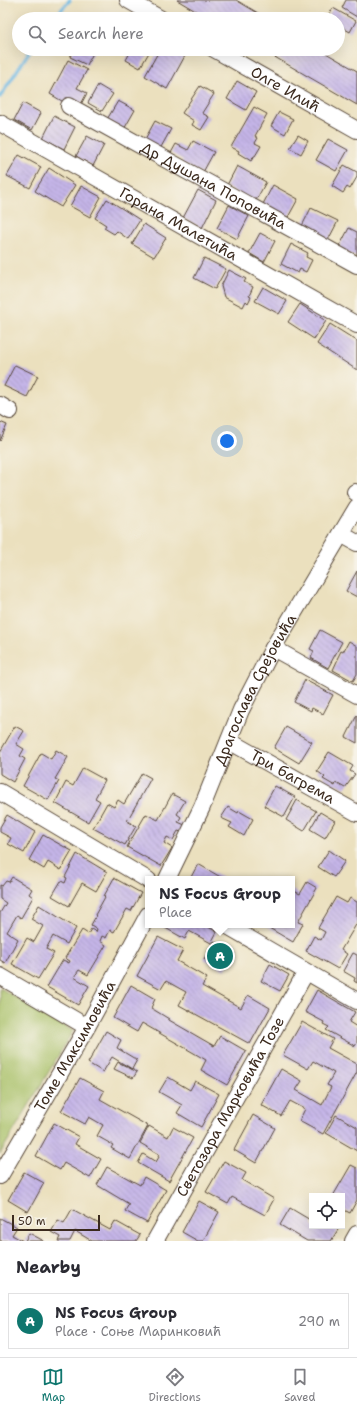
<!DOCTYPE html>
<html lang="en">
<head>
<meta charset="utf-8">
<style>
	:root { --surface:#fff; --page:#f7f7f7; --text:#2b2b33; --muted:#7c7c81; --line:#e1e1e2; --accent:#0f766e }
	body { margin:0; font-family:"Shantell Sans",sans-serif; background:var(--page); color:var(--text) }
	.controls { position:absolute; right:12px; bottom:12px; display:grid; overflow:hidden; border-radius:0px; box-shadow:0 4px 16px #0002 }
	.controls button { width:36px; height:36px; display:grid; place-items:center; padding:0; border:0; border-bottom:1px solid var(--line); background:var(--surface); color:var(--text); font:20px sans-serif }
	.scale { position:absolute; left:12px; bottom:10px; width:88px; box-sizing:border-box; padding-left:4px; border:2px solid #3b2a1e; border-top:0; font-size:11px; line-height:14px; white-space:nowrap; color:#3b2a1e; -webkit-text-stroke:3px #f7f3e8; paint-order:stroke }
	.you { position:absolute; left:227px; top:441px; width:14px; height:14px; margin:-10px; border:3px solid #fff; border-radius:50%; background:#1a73e8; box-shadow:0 0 0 6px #1a73e833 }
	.badge { display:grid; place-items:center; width:26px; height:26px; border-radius:50%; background:var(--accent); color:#fff; font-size:13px; font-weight:700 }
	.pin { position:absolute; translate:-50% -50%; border:2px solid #fff; box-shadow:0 1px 4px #0006 }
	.popup { position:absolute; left:145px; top:876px; width:150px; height:52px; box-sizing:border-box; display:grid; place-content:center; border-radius:0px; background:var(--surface); filter:drop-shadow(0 1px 3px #0005); font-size:13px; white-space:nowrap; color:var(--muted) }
	.popup b { font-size:15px; color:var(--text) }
	.popup::after { content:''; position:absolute; left:50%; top:100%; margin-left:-8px; border:8px solid transparent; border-top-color:var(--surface) }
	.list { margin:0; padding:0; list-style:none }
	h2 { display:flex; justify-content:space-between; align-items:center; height:52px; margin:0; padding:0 16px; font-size:17px }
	h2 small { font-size:13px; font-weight:400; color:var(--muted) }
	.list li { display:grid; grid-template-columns:26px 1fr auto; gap:12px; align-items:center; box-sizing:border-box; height:56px; margin:0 8px 8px; padding:0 8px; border:1px solid var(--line); border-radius:0px }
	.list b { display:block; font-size:15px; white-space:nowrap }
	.list p { margin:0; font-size:13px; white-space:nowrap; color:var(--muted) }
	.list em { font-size:13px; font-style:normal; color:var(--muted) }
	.icon { flex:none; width:22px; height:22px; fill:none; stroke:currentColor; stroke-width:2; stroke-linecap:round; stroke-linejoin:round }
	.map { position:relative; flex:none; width:357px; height:1241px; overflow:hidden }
	.search { position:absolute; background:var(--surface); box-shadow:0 4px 16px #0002; left:12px; right:12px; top:12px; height:44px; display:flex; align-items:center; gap:10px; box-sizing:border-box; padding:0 14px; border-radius:22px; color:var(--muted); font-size:15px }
	.sheet { height:116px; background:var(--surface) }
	nav { display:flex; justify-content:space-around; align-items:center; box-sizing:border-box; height:56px; border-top:1px solid var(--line); background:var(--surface); font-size:11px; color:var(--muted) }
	nav a { display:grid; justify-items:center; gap:2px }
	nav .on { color:var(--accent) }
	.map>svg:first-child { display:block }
</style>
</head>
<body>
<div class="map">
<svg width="357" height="1241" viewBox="0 0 357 1241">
	<defs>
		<pattern id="building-back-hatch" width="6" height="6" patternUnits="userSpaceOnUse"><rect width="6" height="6" fill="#c5b5e8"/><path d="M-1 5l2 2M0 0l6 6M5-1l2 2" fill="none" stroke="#a193bb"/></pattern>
	</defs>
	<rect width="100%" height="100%" fill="#f7f3e8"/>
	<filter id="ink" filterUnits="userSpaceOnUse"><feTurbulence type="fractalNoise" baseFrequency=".025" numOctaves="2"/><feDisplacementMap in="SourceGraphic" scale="8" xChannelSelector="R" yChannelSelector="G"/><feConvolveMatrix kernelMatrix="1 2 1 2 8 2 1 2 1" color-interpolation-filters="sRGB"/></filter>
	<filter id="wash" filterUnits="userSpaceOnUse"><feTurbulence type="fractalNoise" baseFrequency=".012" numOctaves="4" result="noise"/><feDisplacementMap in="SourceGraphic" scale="16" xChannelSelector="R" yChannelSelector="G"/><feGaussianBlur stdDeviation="0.9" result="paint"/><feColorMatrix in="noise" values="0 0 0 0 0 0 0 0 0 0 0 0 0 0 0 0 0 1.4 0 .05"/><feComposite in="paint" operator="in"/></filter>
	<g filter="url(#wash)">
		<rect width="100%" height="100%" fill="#ebe0be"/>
		<polygon fill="#a7c066" stroke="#717542" points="0,988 73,1031 0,1154"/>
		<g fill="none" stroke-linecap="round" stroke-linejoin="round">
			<g stroke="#6ab7e3" stroke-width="3.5">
				<polyline points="53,19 70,0"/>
				<polyline points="0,97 31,49"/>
			</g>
		</g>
		<g id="blocks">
			<g fill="url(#building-back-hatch)">
				<polygon points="177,0 236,0 268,19 209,19"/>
				<polygon points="346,0 357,0 357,17 342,8"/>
				<polygon points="333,8 356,21 350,32 338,25 338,19 326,19"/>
				<polygon points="74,49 95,49 87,65 70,57"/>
				<polygon points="132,49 151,49 140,68 126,60"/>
				<polygon points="160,49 177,49 186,54 167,89 145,76"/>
				<polygon points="261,49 319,49 357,71 357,105"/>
				<polygon points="68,60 87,70 77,88 87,93 79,108 67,104 50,94"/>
				<polygon points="237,81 256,92 246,110 227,99"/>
				<polygon points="98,85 113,94 102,111 88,103"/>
				<polygon points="200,86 214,94 202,113 209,117 201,130 192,125 194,121 182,113"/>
				<polygon points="118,101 135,110 123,131 106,121"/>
				<polygon points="23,103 41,113 32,130 14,120"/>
				<polygon points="254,107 267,114 255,136 258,138 255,143 261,146 255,156 254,156 251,161 238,153 239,151 231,147"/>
				<polygon points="279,112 293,119 285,134 271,126"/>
				<polygon points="54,116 75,127 64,149 43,138"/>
				<polygon points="155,121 171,129 160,149 144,141"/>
				<polygon points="298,135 308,141 301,154 290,148"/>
				<polygon points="87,136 104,145 93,166 76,156"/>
				<polygon points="328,139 348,150 336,171 316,160"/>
				<polygon points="193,141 214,152 202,174 181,163 183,160 171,153 176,144 188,150"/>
				<polygon points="19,155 41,167 30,188 7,176"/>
				<polygon points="344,165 357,172 357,177 350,189 347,187 343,193 332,186"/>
				<polygon points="237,166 266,182 255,202 226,187"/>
				<polygon points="49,168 75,185 61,207 35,191"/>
				<polygon points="273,185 298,199 287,219 262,206"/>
				<polygon points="81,186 101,197 90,217 70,206"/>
				<polygon points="198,190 216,200 202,228 183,218"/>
				<polygon points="107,199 140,220 128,239 117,231 114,234 104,228 106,225 95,218"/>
				<polygon points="229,205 249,216 237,239 217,228"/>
				<polygon points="311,208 338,221 326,244 300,230"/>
				<polygon points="144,224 166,238 154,257 132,244"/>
				<polygon points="349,228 357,232 357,257 338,249"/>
				<polygon points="260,233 275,241 264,262 249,253"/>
				<polygon points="291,244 308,253 306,257 312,260 306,272 300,269 298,273 281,264"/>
				<polygon points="204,258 226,269 215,289 194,278"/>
				<polygon points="229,270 246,279 244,282 253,287 249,296 251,297 248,303 246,301 243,307 224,297 221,286"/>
				<polygon points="263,287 287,301 279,314 255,301"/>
				<polygon points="300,304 326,321 314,339 288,322"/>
				<polygon points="330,324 357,341 357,370 317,344"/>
				<polygon points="15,365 38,376 27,397 4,386"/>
				<polygon points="0,422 7,425 0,441"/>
				<polygon points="357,571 357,597 346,591"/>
				<polygon points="320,630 342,642 328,668 311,658 314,651 310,649"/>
				<polygon points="349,641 357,646 357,674 353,681 333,670 338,659 337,659 341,651 343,652"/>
				<polygon points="305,680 333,695 323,714 312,708 311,711 294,702"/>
				<polygon points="357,715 357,743 346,737"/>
				<polygon points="15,726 24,731 16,744 24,749 20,756 25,759 13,782 0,774 0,752"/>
				<polygon points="286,727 312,742 299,763 274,748"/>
				<polygon points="56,750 68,757 55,779 59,781 48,800 23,786 41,753 51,759"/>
				<polygon points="329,752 353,766 350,771 355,774 345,788 336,783 335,786 323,779 325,777 317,771"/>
				<polygon points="83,768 105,780 95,798 100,801 88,822 55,803 66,782 73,786"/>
				<polygon points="142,773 151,778 127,821 136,826 125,845 93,828 107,803 114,807 118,800 124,804"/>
				<polygon points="275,786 295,797 284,817 264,806"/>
				<polygon points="172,794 185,801 177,814 181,817 178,822 185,825 181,832 178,831 173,840 167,837 164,843 172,848 161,866 127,847 146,814 158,820"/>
				<polygon points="297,800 316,811 304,831 286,820"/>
				<polygon points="228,807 238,813 239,811 253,819 244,836 229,827 232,823 221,818"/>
				<polygon points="320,812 335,821 325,838 310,829"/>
				<polygon points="7,815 35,832 24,853 8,844 11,838 0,832 0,827"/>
				<polygon points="43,835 72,851 61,870 48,862 44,869 29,860"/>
				<polygon points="329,850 345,861 334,877 318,867"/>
				<polygon points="77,854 107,872 96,891 82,883 69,906 52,896 61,881 65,883 67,878 65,877"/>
				<polygon points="198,864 224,879 190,879"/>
				<polygon points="12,877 32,889 29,894 33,897 21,918 17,915 7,932 18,939 5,963 0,960 0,913 6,903 0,899 0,885 2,886 6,881 9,882"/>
				<polygon points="114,878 141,893 131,911 127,909 114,932 110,930 106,938 102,936 100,941 106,945 88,975 79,970 74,977 89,986 78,1005 47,987 63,960 69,963 70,961 65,958 82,930 88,934 91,929 96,932 97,929 91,925 96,916 95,915 105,897 104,896"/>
				<polygon points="307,882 317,888 298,922 303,924 293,942 264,925 292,925 292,890 300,894"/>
				<polygon points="336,897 347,903 350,898 357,902 357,923 341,950 347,954 338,969 306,951 314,936 321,940 325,932 318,928"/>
				<polygon points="39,905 76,928 67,944 53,936 46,949 54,953 38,979 12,964 27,938 34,942 43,926 31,919"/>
				<polygon points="160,925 205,925 217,932 211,943 189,931 185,939"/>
				<polygon points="158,937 183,950 177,961 207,978 202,986 241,1008 248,995 270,1008 250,1044 179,1005 186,992 166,981 161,989 137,976"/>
				<polygon points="214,941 235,953 225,970 204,959"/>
				<polygon points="353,953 357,955 357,983 354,981 355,978 343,971"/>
				<polygon points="270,964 289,975 280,991 261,981"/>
				<polygon points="131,985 155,999 151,1008 169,1019 169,1020 214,1046 220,1036 246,1051 227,1085 201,1070 206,1060 142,1023 137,1032 113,1018"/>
				<polygon points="317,990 355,1012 349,1022 357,1027 357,1043 355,1046 326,1030 329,1027 323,1024 324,1022 305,1012"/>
				<polygon points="302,1022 333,1039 328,1048 357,1064 357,1072 323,1134 299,1121 305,1109 290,1101 281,1116 261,1105 281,1069 302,1081 296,1090 322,1105 331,1087 327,1085 334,1073 313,1061 308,1069 283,1055"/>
				<polygon points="106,1031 121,1040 117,1048 137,1060 132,1069 112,1057 103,1072 88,1063"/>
				<polygon points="118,1062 137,1072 133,1078 114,1069"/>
				<polygon points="168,1077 190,1090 195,1081 219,1094 201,1127 177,1113 182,1105 159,1092"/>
				<polygon points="80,1078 104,1091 100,1099 148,1126 130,1159 111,1148 113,1145 97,1136 103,1125 89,1117 85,1124 61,1111"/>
				<polygon points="253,1115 275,1128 256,1163 234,1150"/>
				<polygon points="336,1115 357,1127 357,1151 326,1133"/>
				<polygon points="54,1123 79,1137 75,1144 101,1159 90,1178 64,1163 60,1170 36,1156"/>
				<polygon points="149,1126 168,1137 173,1127 193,1138 169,1181 138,1163 143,1154 156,1162 159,1157 158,1156 159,1154 140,1143"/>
				<polygon points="224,1161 246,1173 242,1180 274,1199 265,1215 232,1197 228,1204 206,1192"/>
				<polygon points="351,1165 357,1168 357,1200 350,1213 342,1209 342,1196 333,1196"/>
				<polygon points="107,1167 140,1185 144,1177 166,1190 147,1223 125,1211 129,1204 97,1185"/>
				<polygon points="24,1172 44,1183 28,1212 8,1200"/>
				<polygon points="199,1201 219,1212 203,1241 198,1241 182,1232"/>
				<polygon points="290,1208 312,1221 312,1226 335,1226 339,1228 331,1241 307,1241 280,1225"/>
				<polygon points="72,1209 110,1230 115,1221 140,1235 136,1241 92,1241 75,1231 70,1241 58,1241 60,1237 51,1232 58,1220 64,1223"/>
				<polygon points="0,1218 17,1227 12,1235 23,1241 0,1241"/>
				<polygon points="29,1233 44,1241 25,1241"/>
			</g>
		</g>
	</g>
	<g filter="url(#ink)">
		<use href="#blocks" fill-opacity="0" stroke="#554536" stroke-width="1"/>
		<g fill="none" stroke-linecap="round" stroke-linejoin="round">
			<defs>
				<g id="minor">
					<polyline points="128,0 161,19"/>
					<path id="s1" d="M214 49 357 130"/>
					<path id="s2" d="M69 106 357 265"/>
					<path id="s3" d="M0 123 357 325"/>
					<polyline points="0,405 10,411"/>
					<polyline points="355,492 357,493"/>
					<polyline points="341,534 357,543"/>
					<polyline points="273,648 357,695"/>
					<path id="s4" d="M229 741 357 813"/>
					<polyline points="0,792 148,880"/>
					<path id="s5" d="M167 879 202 807 241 710 273 648 357 507"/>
					<polyline points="226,925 357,1001"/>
					<polyline points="0,976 87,1027"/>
					<path id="s6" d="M0 1176 87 1027 148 915"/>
					<path id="s7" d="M155 1241 306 972"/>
					<polyline points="353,1241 357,1234"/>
				</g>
			</defs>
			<use href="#minor" stroke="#554536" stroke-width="18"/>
			<use href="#minor" stroke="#fff" stroke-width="16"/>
		</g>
	</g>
	<g text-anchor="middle" stroke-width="3" stroke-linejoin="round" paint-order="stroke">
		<g font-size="15" fill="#3b2a1e" stroke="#f7f3e8">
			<text dy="5" stroke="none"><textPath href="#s1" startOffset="82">Олге Илић</textPath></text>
			<text dy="5" stroke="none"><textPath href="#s2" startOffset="165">Др Душана Поповића</textPath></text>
			<text dy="5" stroke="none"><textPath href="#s3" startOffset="205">Горана Малетића</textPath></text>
			<text dy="5" stroke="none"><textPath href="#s5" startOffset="209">Драгослава Срејовића</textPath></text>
			<text dy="5" stroke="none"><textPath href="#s4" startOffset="73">Три багрема</textPath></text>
			<text dy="5" stroke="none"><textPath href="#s6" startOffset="150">Томе Максимовића</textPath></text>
			<text dy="5" stroke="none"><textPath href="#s7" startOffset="154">Светозара Марковића Тозе</textPath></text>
		</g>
	</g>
</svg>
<div class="controls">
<button><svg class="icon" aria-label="locate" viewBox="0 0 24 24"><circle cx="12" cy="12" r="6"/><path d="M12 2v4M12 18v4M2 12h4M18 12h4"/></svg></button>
</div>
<div class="scale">50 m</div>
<div class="you"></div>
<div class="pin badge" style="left:220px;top:956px">A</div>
<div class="popup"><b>NS Focus Group</b>Place</div>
<div class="search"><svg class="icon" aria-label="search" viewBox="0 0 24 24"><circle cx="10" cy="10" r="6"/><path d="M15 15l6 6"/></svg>Search here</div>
</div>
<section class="sheet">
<h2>Nearby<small></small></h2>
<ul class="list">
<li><span class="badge">A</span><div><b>NS Focus Group</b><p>Place · Соње Маринковић</p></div><em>290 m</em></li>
</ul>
</section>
<nav>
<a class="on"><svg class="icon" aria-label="map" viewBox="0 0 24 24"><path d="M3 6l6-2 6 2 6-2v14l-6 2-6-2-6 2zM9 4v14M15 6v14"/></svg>Map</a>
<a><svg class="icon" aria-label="directions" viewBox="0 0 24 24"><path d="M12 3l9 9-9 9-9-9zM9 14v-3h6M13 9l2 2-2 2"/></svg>Directions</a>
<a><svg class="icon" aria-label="saved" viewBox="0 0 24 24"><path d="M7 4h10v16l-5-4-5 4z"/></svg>Saved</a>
</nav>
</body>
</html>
